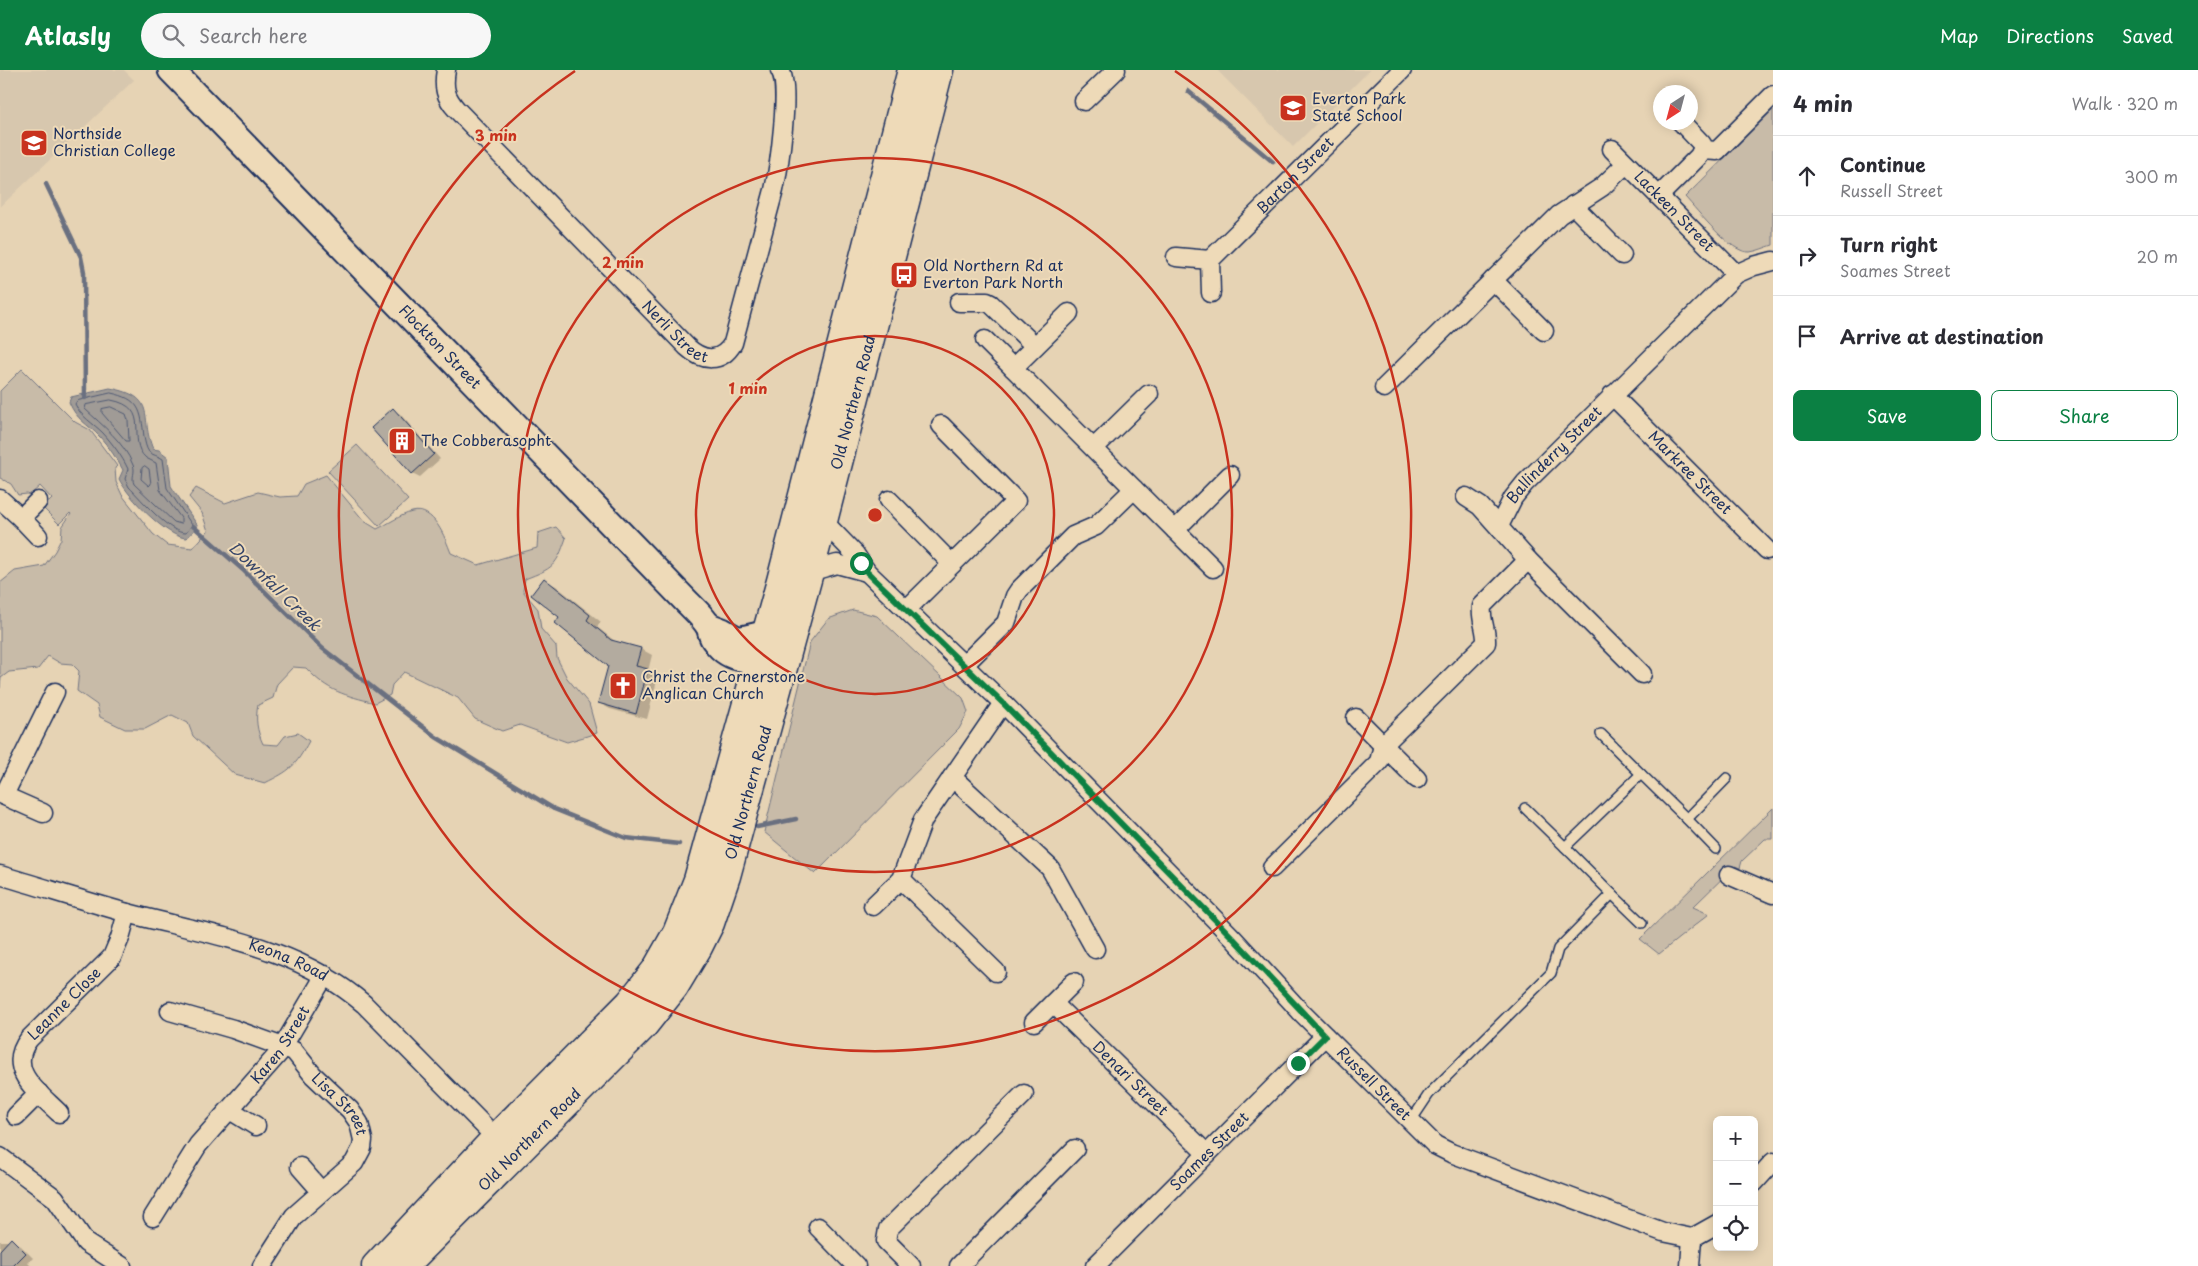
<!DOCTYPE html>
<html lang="en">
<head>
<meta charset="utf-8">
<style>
	:root { --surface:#fff; --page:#f7f7f7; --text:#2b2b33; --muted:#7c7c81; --line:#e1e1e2; --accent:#0b8043 }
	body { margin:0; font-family:"Playpen Sans",sans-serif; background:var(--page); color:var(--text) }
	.controls { position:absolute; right:15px; bottom:15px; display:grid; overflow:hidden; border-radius:8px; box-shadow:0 2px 12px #0003 }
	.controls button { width:45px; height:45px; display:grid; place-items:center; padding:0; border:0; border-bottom:1px solid var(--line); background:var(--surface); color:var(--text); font:25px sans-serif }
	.compass { position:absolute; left:1653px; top:15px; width:45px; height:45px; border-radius:50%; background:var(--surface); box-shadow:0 2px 12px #0003; rotate:216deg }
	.stop { position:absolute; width:15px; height:15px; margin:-11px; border:4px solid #0b8043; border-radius:50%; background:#fff }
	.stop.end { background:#0b8043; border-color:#fff; box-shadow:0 1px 5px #0008 }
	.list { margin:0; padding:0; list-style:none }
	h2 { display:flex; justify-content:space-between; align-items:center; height:65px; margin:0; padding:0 20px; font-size:21px }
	h2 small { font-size:16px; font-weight:400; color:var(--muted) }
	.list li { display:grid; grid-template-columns:32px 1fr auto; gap:15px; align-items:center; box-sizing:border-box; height:80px; padding:0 20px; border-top:1px solid var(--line) }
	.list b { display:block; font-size:19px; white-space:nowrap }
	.list p { margin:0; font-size:16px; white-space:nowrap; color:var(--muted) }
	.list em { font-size:16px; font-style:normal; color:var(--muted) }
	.actions { display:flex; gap:10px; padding:15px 20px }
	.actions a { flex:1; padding:11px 0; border:1px solid var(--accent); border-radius:8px; text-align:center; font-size:18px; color:var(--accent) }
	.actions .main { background:var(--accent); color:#fff }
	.icon { flex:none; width:28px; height:28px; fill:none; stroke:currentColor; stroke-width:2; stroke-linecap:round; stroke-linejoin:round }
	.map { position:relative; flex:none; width:1773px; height:1196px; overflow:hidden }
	header { display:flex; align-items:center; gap:30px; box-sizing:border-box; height:70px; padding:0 25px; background:var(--accent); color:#fff }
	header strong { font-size:24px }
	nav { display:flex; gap:28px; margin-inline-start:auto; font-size:18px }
	.search { width:350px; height:45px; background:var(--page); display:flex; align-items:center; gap:12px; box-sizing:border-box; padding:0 18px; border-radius:28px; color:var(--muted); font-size:19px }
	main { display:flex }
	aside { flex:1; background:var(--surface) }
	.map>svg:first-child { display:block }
</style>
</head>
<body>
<header>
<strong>Atlasly</strong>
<div class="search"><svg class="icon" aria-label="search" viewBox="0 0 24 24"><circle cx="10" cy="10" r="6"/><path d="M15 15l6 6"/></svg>Search here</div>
<nav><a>Map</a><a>Directions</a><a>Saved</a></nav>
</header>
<main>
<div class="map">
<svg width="1773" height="1196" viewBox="0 0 1773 1196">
	<rect width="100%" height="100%" fill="#e6d3b4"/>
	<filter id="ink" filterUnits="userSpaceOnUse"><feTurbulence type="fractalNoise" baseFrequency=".02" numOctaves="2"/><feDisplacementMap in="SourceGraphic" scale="10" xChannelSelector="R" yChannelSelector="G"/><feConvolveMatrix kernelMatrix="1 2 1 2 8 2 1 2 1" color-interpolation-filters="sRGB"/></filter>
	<g filter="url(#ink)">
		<g fill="#d7c7ae">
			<polygon points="0,0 124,0 134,10 0,137"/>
			<polygon points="1217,0 1370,0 1293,77"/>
		</g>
		<g fill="#c8bba8" stroke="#727583">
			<path d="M1773 40V175C1766 177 1758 181 1750 182 1731 184 1698 141 1685 127Z"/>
			<path d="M22 299 75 352 90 360 117 396 115 398 116 412 122 425 153 464 167 475 193 478 208 461 202 443 189 427 196 418 225 433 258 422 280 427 297 426 304 414 326 405 364 451 377 459C388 454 400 445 412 442 434 436 445 468 451 483L478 495 537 478 538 463 556 457 566 468C556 497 553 498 525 509L523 521 538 539 541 559 556 576 557 588 567 608 589 634 597 663 567 672 520 655 502 661 475 649 458 628 404 602 392 615 390 625 375 633C345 625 328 622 306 598L293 597 277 614 273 628 258 635C255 649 257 661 263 674L278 675 285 666 298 663 309 671C295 697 291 700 265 713L235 705 193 666 188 653 172 645 145 659H125L100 647 97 635 77 621 79 601 72 594 60 593 48 586 38 599 9 602 1 608 0 618V513L15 501 44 496 55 481 61 469 62 457 71 444 70 443 59 454 43 438 52 429 40 416 30 425 27 424 18 425 11 414 0 408V321Z"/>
			<polygon points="357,375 408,430 379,456 328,401"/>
			<polygon points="853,540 877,546 963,628 968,642 959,659 815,804 764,762 810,572 828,549"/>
			<polygon points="1773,738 1773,769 1765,769 1742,791 1740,798 1735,796 1693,837 1709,844 1659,884 1640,869"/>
		</g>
		<path fill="#a09b96" stroke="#6b7080" d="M110 318C159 327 139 347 153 379L159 380 168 387 171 416 198 456 187 468C167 468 128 427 119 409L123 400C117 389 109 377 100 367 87 353 77 351 69 332L71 327Z"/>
		<g fill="#0003">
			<polygon points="393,340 400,344 440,389 420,407 412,403"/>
			<polygon points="545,510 556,516 601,552 597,557 616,572 641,579 652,585 648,601 658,607 647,649 610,639 599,633 609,596 561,547"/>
			<polygon points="0,1171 13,1171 21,1176 33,1188 28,1193 31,1196 0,1196"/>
		</g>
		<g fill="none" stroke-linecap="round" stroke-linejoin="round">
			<g stroke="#505a74" stroke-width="1">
				<path d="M111 323C140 329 141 340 144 367 145 372 146 378 149 382 152 385 159 386 163 389L167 418 192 455 186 463C170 464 141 429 129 417L125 409 128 399C122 386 112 373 103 363 93 353 81 347 75 334L77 331Z"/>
				<path d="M111 330C154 338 125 370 146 388 149 390 153 391 156 393L160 420 181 448V454L174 452 134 414C131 407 136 402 133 395 124 372 102 355 85 339L86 335Z"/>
				<polygon points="111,337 126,344 128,350 129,371 126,371 102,343 102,339"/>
				<polygon points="145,396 149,399 151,414 149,416 141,409 142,398"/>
			</g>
			<g stroke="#6b7080" stroke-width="4.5">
				<polyline points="1188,21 1273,92"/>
				<polyline points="46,114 81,187 84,202 85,328"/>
				<polyline points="193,456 243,500 322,578 436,667 554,739 626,768 679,774"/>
				<polyline points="757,757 796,749"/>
			</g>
		</g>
		<g fill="#b3ab9f" stroke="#1b2f5e">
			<polygon points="393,338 434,384 412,404 371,358"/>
			<polygon points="544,508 590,545 587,550 611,570 641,578 636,596 648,599 636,644 598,633 608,596 555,553 559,547 531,525"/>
			<polygon points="11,1168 26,1183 13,1196 0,1196 0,1180"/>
		</g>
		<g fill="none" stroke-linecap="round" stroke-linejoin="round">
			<defs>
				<g id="lane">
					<polyline points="1601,664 1641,704"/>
					<polyline points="1525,738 1565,777"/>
					<polyline points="1687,749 1716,779"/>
					<polyline points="1612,824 1642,853"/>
					<polyline points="1411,1051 1429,1024 1551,903 1558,879 1612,824 1565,777 1641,704 1687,749 1727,708"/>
				</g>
				<g id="street">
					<path id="s1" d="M446 0C443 17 445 27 457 40L687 277C702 291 721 294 733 273L774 120C779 98 791 16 780 0"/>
					<polyline points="1084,31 1116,0"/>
					<polyline points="1681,52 1702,74 1702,80"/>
					<path id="s2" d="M1612 79 1736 204"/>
					<polyline points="1659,126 1699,86 1702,80 1717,81 1773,25"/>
					<polyline points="1573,135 1622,185"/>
					<polyline points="1176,187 1210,190 1211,223"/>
					<path id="s3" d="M1210 190 1402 0"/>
					<polyline points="1493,210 1544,261"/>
					<polyline points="959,232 987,232 991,234 1035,276"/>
					<polyline points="985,270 1213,498"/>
					<polyline points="1013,298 1069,243"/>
					<polyline points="1384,318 1559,145 1602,117 1626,94"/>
					<path id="s4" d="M1612 325 1767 480"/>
					<polyline points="1094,378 1149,324"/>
					<polyline points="1466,427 1480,436 1528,490 1642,604"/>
					<polyline points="0,429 21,448"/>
					<polyline points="889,430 952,494"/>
					<polyline points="38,431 21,448 38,466"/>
					<path id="s5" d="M823 451 855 484 867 502 1003 633 1232 867 1300 941 1435 1075 1451 1083 1663 1162 1692 1168 1717 1154"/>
					<path id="s6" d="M1499 456 1513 428 1525 413 1736 204 1754 196 1773 191"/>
					<polyline points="1175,460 1230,405"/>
					<polyline points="809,502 837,494 867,502"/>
					<polyline points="907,539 1016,431 941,355"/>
					<polyline points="964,595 1006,553 1015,526 1019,520 1073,466 1096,456 1134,419"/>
					<polyline points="1356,648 1417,709"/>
					<polyline points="952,707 1050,798 1095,879"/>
					<polyline points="0,724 43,743"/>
					<polyline points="4,725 55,622"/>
					<path d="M1272 798 1379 692 1383 675 1486 573C1487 560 1480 549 1482 536L1528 490"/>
					<path id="s7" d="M0 805C45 818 90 833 135 845 216 866 298 877 364 934L503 1075"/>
					<polyline points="1729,805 1773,824"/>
					<polyline points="901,809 996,902"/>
					<polyline points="873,836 901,809 923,750 1003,633"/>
					<path id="s8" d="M1053 933 1207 1084"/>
					<path id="s9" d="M170 941 233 959 294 981 313 1005 350 1040 359 1053 363 1070 362 1078 354 1093 294 1146 262 1196"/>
					<polyline points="1034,952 1074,912"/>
					<polyline points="230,1040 256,1056"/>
					<path id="s10" d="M59 1043C38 1022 5 1000 29 969L112 887 120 868 127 843"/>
					<polyline points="16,1046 39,1023"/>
					<polyline points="0,1087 55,1128 86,1173 122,1196"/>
					<polyline points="300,1097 321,1121"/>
					<polyline points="1754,1113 1773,1092"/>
					<path id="s11" d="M153 1147 198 1075 279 983 325 905"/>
					<polyline points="818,1157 856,1196"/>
					<polyline points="911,1196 886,1171 888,1159 1024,1024"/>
					<polyline points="959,1196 1075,1079"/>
					<path id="s12" d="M1095 1196 1325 966"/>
					<polyline points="1690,1196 1692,1168"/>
				</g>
				<g id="secondary">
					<path id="s13" d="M171 0 688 533C695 540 704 548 709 557 711 561 711 567 715 571 729 591 758 595 777 579"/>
					<polyline points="709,556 722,561 738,570 764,564"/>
				</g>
				<g id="highway">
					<polyline points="376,1196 496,1068 630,933 656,900 677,863 698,810 781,511 912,0"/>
					<path id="s14" d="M404 1196 643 956 674 917 698 877 710 853 726 806 823 451 939 0"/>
				</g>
			</defs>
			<use href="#lane" stroke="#1b2f5e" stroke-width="12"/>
			<use href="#street" stroke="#1b2f5e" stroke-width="21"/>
			<use href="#secondary" stroke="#1b2f5e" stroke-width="29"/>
			<use href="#highway" stroke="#1b2f5e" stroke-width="31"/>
			<use href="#lane" stroke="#eedab8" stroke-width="9"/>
			<use href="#street" stroke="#eedab8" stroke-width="18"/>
			<use href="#secondary" stroke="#eedab8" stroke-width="25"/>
			<use href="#highway" stroke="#eedab8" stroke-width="28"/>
		</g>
	</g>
	<g fill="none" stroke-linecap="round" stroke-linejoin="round" filter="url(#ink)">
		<polyline stroke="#0b8043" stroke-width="6" points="861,493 867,502 1003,633 1232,867 1325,966 1298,993"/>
	</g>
	<g fill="none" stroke="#c8321e" stroke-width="2.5">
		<circle cx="875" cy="445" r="179"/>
		<circle cx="875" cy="445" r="357"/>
		<path d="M1175 1A536 536 0 1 1 575 1"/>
	</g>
	<defs>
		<symbol id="school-square" viewBox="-11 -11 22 22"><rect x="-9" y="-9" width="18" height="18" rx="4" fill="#c8321e" stroke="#eedab8"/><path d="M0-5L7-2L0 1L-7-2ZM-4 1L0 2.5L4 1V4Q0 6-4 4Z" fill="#fff"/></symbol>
		<symbol id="bus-square" viewBox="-11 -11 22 22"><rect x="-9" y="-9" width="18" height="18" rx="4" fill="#c8321e" stroke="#eedab8"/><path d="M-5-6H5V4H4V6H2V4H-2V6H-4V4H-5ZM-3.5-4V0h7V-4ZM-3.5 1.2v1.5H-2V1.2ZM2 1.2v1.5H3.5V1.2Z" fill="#fff"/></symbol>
		<symbol id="building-square" viewBox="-11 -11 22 22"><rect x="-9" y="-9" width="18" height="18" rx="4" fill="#c8321e" stroke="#eedab8"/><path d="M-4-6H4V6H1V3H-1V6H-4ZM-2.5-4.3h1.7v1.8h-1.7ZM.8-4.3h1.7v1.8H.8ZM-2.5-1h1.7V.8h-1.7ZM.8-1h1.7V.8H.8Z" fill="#fff"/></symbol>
		<symbol id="church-square" viewBox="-11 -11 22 22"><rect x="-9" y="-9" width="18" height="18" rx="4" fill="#c8321e" stroke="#eedab8"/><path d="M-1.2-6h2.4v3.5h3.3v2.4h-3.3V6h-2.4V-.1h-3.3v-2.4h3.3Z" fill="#fff"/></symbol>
	</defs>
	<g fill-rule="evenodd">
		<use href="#school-square" x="1277" y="22" width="32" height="32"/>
		<use href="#school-square" x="18" y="57" width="32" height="32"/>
		<use href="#bus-square" x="888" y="189" width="32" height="32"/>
		<use href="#building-square" x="386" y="355" width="32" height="32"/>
		<use href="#church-square" x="607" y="600" width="32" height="32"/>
	</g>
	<g text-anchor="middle" stroke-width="4" stroke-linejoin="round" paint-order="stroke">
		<g font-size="15" fill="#1b2f5e" stroke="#eedab8" text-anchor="start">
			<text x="1312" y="34">Everton Park<tspan x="1312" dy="17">State School</tspan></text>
			<text x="53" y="69">Northside<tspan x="53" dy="17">Christian College</tspan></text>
			<text x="923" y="201">Old Northern Rd at<tspan x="923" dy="17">Everton Park North</tspan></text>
			<text x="421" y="376">The Cobberasopht</text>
			<text x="642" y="612">Christ the Cornerstone<tspan x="642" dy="17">Anglican Church</tspan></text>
		</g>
		<g font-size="15" fill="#1b2f5e" stroke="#eedab8">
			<text dy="5" stroke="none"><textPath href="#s3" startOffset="120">Barton Street</textPath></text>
			<text dy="5" stroke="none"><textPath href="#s2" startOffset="88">Lackeen Street</textPath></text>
			<text dy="5" stroke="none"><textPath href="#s1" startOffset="355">Nerli Street</textPath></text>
			<text dy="5" stroke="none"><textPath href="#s13" startOffset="386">Flockton Street</textPath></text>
			<text dy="5" stroke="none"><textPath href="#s14" startOffset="1002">Old Northern Road</textPath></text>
			<text dy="5" stroke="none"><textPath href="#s6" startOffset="91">Ballinderry Street</textPath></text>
			<text dy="5" stroke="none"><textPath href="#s4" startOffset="110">Markree Street</textPath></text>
			<text dy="5" stroke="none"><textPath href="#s14" startOffset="598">Old Northern Road</textPath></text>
			<text dy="5" stroke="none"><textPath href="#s7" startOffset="301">Keona Road</textPath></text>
			<text dy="5" stroke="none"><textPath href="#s10" startOffset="140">Leanne Close</textPath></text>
			<text dy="5" stroke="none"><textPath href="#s11" startOffset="215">Karen Street</textPath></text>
			<text dy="5" stroke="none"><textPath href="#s8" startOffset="108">Denari Street</textPath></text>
			<text dy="5" stroke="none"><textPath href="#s5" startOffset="788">Russell Street</textPath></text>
			<text dy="5" stroke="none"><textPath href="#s9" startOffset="201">Lisa Street</textPath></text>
			<text dy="5" stroke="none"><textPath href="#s14" startOffset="178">Old Northern Road</textPath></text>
			<text dy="5" stroke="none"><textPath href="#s12" startOffset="162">Soames Street</textPath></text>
		</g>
		<g font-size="16" font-style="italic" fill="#364569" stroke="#eedab8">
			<text transform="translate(275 516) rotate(44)" y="6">Downfall Creek</text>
		</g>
	</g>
	<circle cx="875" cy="445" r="8" fill="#c8321e" stroke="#eedab8" stroke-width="2.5"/>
	<g font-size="15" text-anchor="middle" font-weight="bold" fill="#c8321e" stroke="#eedab8" stroke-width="4" stroke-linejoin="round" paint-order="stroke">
		<text x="496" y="71">3 min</text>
		<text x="623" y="198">2 min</text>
		<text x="748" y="324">1 min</text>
	</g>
</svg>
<div class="controls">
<button>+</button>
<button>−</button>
<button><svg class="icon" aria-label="locate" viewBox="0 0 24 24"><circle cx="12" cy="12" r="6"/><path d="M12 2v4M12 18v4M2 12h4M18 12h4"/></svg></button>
</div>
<svg class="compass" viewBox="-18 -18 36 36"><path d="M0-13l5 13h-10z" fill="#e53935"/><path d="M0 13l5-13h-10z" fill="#7c7c81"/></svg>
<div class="stop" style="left:861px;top:493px"></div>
<div class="stop end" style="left:1298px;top:993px"></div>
</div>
<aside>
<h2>4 min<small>Walk · 320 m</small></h2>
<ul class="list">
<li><svg class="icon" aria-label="ahead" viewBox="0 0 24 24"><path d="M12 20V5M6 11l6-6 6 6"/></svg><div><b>Continue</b><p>Russell Street</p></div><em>300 m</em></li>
<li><svg class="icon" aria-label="right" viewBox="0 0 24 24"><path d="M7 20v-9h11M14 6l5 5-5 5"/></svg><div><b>Turn right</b><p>Soames Street</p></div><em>20 m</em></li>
<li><svg class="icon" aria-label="arrive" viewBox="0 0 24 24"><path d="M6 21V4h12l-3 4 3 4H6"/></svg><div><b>Arrive at destination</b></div></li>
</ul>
<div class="actions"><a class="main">Save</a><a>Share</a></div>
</aside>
</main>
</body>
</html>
